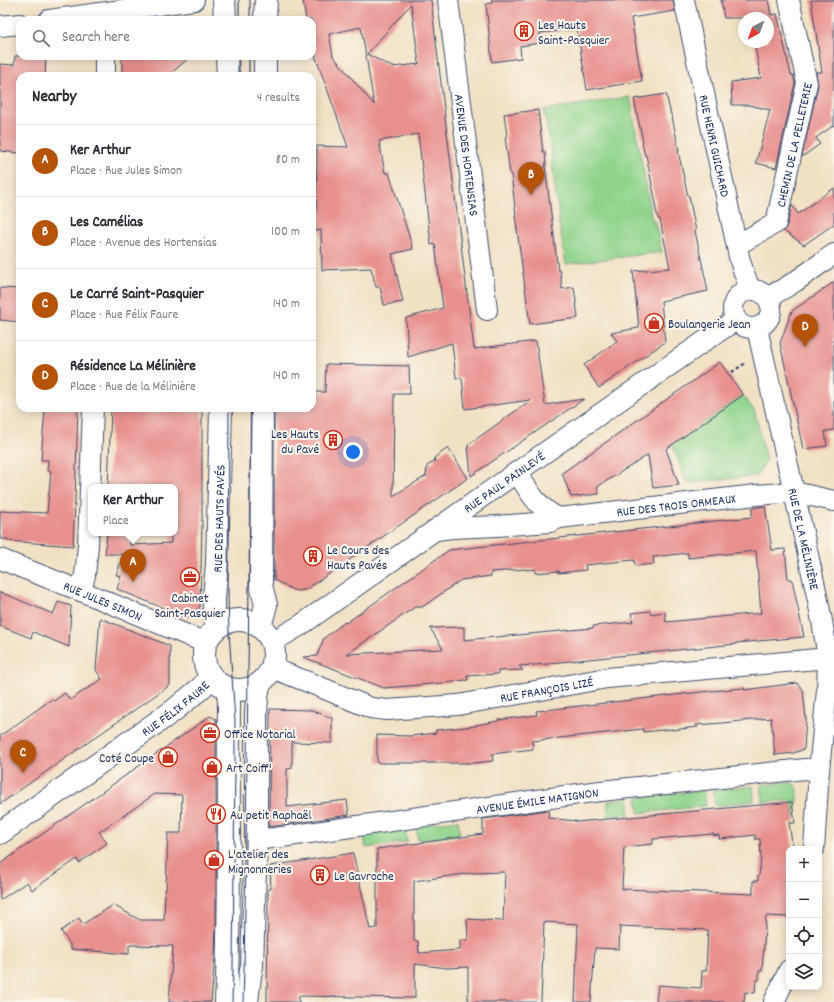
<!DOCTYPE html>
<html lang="en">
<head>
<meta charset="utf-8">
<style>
	:root { --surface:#fff; --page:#f7f7f7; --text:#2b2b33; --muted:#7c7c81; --line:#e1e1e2; --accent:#b45309 }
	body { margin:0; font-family:Dekko,sans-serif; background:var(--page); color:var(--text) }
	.controls { position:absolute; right:12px; bottom:12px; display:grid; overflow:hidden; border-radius:8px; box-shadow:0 2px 10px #0003 }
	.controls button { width:36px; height:36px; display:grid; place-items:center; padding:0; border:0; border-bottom:1px solid var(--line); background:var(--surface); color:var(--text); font:20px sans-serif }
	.compass { position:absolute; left:738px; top:12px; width:36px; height:36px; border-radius:50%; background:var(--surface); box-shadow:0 2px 10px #0003; rotate:221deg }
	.you { position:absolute; left:353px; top:452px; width:14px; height:14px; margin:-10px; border:3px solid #fff; border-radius:50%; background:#1a73e8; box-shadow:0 0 0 6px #1a73e833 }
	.badge { display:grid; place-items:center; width:26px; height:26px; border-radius:50%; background:var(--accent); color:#fff; font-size:13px; font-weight:700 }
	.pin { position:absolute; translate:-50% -33px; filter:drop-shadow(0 1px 2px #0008) }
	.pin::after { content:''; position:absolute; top:21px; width:14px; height:12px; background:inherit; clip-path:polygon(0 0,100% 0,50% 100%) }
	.popup { position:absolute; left:88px; top:484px; width:90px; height:52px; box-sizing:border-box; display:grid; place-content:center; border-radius:8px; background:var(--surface); filter:drop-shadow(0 1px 3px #0005); font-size:13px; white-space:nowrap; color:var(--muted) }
	.popup b { font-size:15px; color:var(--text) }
	.popup::after { content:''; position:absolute; left:50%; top:100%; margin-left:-8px; border:8px solid transparent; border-top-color:var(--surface) }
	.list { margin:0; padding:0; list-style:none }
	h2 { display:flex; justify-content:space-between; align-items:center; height:52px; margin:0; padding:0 16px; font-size:17px }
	h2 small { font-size:13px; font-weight:400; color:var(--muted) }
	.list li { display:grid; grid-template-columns:26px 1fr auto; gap:12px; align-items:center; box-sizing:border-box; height:72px; padding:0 16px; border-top:1px solid var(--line) }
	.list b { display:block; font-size:15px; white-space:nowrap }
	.list p { margin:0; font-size:13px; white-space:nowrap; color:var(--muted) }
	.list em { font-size:13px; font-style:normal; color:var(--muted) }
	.icon { flex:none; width:22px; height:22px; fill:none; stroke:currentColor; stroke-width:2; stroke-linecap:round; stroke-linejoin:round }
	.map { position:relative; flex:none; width:834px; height:1002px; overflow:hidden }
	.search { position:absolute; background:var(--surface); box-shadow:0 2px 10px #0003; left:16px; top:16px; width:300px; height:44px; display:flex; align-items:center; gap:10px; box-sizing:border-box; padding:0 14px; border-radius:12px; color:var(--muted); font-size:15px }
	.panel { position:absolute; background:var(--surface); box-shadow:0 2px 10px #0003; left:16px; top:72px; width:300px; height:340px; border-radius:12px }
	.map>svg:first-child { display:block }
</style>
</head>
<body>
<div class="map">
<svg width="834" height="1002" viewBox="0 0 834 1002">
	<rect width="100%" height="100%" fill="#fbf7ec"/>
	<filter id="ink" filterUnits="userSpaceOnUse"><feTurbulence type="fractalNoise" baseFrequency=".025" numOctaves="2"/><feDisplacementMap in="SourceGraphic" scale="8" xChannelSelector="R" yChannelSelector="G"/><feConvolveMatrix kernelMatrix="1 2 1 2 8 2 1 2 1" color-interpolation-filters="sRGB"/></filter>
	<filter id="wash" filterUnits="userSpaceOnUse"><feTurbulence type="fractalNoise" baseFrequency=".012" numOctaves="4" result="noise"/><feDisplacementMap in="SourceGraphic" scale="16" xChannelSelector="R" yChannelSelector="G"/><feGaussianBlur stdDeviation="0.9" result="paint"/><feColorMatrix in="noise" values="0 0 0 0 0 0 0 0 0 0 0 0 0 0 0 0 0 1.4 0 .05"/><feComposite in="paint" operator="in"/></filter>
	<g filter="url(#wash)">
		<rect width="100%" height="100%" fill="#f1e1c4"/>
		<g fill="#90d48c" stroke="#568275">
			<polygon points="630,97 652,220 654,220 662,252 566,264 558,218 559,218 558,205 557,205 551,155 552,154 544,110"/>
			<polygon points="743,395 755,412 766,461 756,476 687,483 672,444"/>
			<path d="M789 782C795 783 796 785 798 791L794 821 792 800 763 802 761 785Z"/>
			<polygon points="753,786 754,801 715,806 713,790"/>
			<polygon points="705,790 706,806 639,813 637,797"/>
			<polygon points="629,798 629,814 608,816 608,801"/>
			<polygon points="458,820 460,834 418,840 416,826"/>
			<polygon points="405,828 407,842 366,848 364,834"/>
		</g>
		<g id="blocks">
			<g fill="#e8908e" fill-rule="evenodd">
				<path d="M303 0H431L445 117 474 349 536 341 545 405 584 399 471 476 468 445 531 400 465 409 462 378H456L452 343 408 357 406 318 443 308 435 244 431 245 418 134 379 141 385 173H389L413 249 392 254 403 302 384 305 380 287H376L371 268 322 270 321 230 315 231V229H312V210H316L317 146 348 147 312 47V20H306ZM411 4 419 64 392 67 367 54ZM361 27 366 56 374 105 333 56 329 34Z"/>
				<polygon points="491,0 673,0 675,11 631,18 642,81 587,90 577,29 540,33 541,43 520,46 521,58 492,62 486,4 492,3"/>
				<polygon points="721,0 768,0 771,15 777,14 791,75 793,75 795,83 776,168 756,163 770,110 749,105 732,105 731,82 761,78 754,42 768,42 768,18 724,18"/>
				<polygon points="811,0 834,0 834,125 816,138 820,144 802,157 818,85 816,72 822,72"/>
				<polygon points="15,56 46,56 45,76 20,76 20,153 0,151 0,64 14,65"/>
				<polygon points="122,56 191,56 168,76 122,76"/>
				<polygon points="666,94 671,115 672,116 679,151 678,151 688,196 689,196 696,231 695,231 708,291 661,301 665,342 599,388 584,365 617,341 611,333 639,328 633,271 670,268 660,219 658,219 655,205 656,204 646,155 645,156 642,143 643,142 634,99"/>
				<polygon points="538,110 543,152 545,152 546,165 545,166 558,270 560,270 562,289 574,287 578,318 530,324 515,215 516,215 511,174 510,174 505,137 507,136 504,114"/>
				<polygon points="834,188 834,224 804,245 784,231 787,225 792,205 798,214"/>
				<polygon points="834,282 834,430 825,431 827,446 803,449 780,343 792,311"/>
				<polygon points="0,288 20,289 20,322 0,320"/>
				<polygon points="720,362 743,395 666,449 679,485 653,488 648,455 597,487 599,494 571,497 562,473"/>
				<polygon points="326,364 409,366 410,394 394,394 393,496 426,476 427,466 435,461 434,458 448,448 468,478 307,589 299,591 293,590 274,580 274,408 312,408 312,392 325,392"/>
				<polygon points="45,408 78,408 75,501 73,546 8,541 8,539 0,539 0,511 47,513 51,471 47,471 48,460 41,460"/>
				<polygon points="111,408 202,408 202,524 200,607 187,618 117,589 121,576 116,575 124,554 105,554 107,533 131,533 130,545 171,543 171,533 175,533 175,487 108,487"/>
				<path d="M765 506 772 550 785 549 788 579H792L804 637 736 643V644L550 663 549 664 519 666 523 670 498 671V674L467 676 468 680 454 681V682L384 688 303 657 317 656 324 638 345 622 346 623 449 550 752 517V508ZM756 551 761 613 666 622 665 612 651 614 650 611 631 613 633 622 593 626V628L464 640V627L430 628 443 649 347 654 415 607H422L461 580 491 576V572L526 569V570L535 569V573L559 571 558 573 586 570 585 565 634 560 636 566 654 564 653 557 688 553V558Z"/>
				<polygon points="0,592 53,614 58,602 71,606 69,647 33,632 31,638 0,626"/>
				<polygon points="100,618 170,646 170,685 0,804 0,736 52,699 54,701 65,693 70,700 102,679 96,670"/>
				<polygon points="797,683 803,690 806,720 804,749 794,753 775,755 771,718 722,723 696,725 698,727 672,730 672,729 643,732 643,729 532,741 533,749 492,754 493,761 474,763 377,763 377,735 410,736 436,733 436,730 476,726 476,725 498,721 498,720 537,715 536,711 701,692 744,688 744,690"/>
				<polygon points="270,709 311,710 332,718 332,743 292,742 292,768 287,769 287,807 347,800 349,815 269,827"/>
				<polygon points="210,716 216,719 216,927 215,956 211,1002 169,1002 173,946 129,945 129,954 70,949 70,944 61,931 79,918 83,924 113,905 140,920 164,920 165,890 166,890 168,833 181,833 182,795 155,794 99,832 107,843 79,863 77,859 32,890 27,882 0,900 0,864"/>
				<path d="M792 802 795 823H789L793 849H789V903L788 917 766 916 762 971H759V980H756L755 993 745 992 744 1002H656L658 985 701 988 702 971H706L708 930 620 926 619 949 595 948 591 1002H575L578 924 544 922 541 1002H468V967L447 968 415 964V998L299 996V1002H267L268 889H271L270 866 353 853 370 929 377 928V849L483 834V819L549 810 548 818 576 821V822ZM714 834V836L719 835V839L755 835V839H760L761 858 759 876H758V881H753V894L622 889 624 847 653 844V839ZM505 872 503 921 467 919 468 940H460V950L419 953 418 941H414V881L472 873Z"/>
			</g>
		</g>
	</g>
	<g filter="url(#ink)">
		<use href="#blocks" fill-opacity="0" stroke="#3b4a6d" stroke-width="1"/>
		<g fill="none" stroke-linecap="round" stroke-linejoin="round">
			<defs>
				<g id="street">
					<path id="s1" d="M448 0 487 310"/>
					<path id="s2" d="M684 0 740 261 750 290"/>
					<polyline points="49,20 194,0"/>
					<polyline points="0,26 20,24"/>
					<polyline points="105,76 105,56"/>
					<path id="s3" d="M737 245 776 223 807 83 789 0"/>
					<circle cx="752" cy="309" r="19"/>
					<path d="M767 297C791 287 812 269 834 254"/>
					<path id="s4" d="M757 328 794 492 816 591 822 621 828 658 827 690 819 771 814 849"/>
					<path d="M517 472C528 490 538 509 559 518"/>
					<path id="s5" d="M436 530 452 528 497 526 550 522 559 518 756 495 794 492 834 501"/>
					<path id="s6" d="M0 559 81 591 206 643"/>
					<polyline points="81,591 85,575 88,546 93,408"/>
					<path id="s7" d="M272 642 301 625 517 472 709 338 736 320"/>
					<path id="s8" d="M272 668 308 682 371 708 387 710 458 705 607 678 828 658"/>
					<path id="s9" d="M256 839 275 838 592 792 795 770 806 769 819 771"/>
					<polyline points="774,1002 789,970"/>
				</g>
				<g id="secondary">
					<polyline points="224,0 225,20"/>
					<polyline points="265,20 266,0"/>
					<polyline points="227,56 228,76"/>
					<polyline points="265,76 265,56"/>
					<circle cx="239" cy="655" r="35"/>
					<polyline points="260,627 266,605 261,585 262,408"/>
					<path id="s10" d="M217 628 214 613V597L217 564 221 408"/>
					<path id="s11" d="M0 833 173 711 201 688 211 677"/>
					<path d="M226 1002C231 902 228 801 229 701L227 689"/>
					<polyline points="247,1002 250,976 252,966 256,839 256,714 257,697 259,685"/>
				</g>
			</defs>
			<use href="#street" stroke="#3b4a6d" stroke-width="22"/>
			<use href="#secondary" stroke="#3b4a6d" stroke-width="24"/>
			<polyline stroke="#3b4a6d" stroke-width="2.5" stroke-dasharray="3 3" stroke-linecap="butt" points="732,372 744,364"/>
			<use href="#street" stroke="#fff" stroke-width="20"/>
			<use href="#secondary" stroke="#fff" stroke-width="22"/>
			<g stroke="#1b2f5e" stroke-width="1">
				<polyline points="239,20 239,0"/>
				<polyline points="250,20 250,0"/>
				<polyline points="238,76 238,56"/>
				<polyline points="249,76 249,56"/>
				<polyline points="229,408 228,599 229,632 235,721 235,762 233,967 232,1002"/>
				<polyline points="243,1002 244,970 246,847 251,408"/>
			</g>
		</g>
	</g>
	<defs>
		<symbol id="building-ring" viewBox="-11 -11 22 22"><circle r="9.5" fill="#fbf7ec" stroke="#c8321e" stroke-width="1.5"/><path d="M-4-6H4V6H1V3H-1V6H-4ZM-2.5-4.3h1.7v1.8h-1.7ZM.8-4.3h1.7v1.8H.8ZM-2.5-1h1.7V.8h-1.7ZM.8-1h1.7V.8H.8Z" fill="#c8321e"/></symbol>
		<symbol id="shop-ring" viewBox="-11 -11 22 22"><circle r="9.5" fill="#fbf7ec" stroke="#c8321e" stroke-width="1.5"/><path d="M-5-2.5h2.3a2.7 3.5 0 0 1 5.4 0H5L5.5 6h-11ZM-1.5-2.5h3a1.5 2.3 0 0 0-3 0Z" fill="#c8321e"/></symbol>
		<symbol id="office-ring" viewBox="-11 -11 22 22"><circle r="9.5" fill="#fbf7ec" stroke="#c8321e" stroke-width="1.5"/><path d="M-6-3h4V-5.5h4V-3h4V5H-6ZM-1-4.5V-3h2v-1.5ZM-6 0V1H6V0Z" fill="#c8321e"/></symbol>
		<symbol id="restaurant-ring" viewBox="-11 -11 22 22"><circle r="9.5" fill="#fbf7ec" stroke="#c8321e" stroke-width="1.5"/><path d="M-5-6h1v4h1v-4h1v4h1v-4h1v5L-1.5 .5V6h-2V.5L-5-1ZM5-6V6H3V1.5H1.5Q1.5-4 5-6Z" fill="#c8321e"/></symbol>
	</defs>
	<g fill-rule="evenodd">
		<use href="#building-ring" x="513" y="20" width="22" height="22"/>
		<use href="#shop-ring" x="643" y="312" width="22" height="22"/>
		<use href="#building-ring" x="322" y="429" width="22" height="22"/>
		<use href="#building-ring" x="302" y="545" width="22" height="22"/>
		<use href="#office-ring" x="179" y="566" width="22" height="22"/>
		<use href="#office-ring" x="199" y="722" width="22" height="22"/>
		<use href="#shop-ring" x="157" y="746" width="22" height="22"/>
		<use href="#shop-ring" x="201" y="756" width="22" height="22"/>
		<use href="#restaurant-ring" x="205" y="803" width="22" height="22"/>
		<use href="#shop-ring" x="203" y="849" width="22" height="22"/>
		<use href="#building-ring" x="309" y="864" width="22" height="22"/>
	</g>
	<g text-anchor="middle" stroke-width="4" stroke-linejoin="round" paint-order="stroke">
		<g font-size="13" fill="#1b2f5e" stroke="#fbf7ec" text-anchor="start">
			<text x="538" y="29">Les Hauts<tspan x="538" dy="15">Saint-Pasquier</tspan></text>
			<text x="668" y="328">Boulangerie Jean</text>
			<text x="319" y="438" text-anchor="end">Les Hauts<tspan x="319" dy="15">du Pavé</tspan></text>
			<text x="327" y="554">Le Cours des<tspan x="327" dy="15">Hauts Pavés</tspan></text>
			<text x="190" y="602" text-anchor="middle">Cabinet<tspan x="190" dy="15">Saint-Pasquier</tspan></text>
			<text x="224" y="738">Office Notarial</text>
			<text x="154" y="762" text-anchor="end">Coté Coupe</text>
			<text x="226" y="772">Art Coiff'</text>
			<text x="230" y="819">Au petit Raphaël</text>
			<text x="228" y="858">L'atelier des<tspan x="228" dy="15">Mignonneries</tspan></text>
			<text x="334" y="880">Le Gavroche</text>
		</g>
		<g font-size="13" fill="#1b2f5e" stroke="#fbf7ec">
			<text dy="5" stroke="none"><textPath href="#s2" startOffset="149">RUE HENRI GUICHARD</textPath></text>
			<text dy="5" stroke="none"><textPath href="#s3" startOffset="125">CHEMIN DE LA PELLETERIE</textPath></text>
			<text dy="5" stroke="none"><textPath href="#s1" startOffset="156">AVENUE DES HORTENSIAS</textPath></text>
			<text dy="5" stroke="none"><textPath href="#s7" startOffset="282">RUE PAUL PAINLEVÉ</textPath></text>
			<text dy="5" stroke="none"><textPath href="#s5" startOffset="242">RUE DES TROIS ORMEAUX</textPath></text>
			<text dy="5" stroke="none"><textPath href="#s10" startOffset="110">RUE DES HAUTS PAVÉS</textPath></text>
			<text dy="5" stroke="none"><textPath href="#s4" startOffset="216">RUE DE LA MÉLINIÈRE</textPath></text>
			<text dy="5" stroke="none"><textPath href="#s6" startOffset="111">RUE JULES SIMON</textPath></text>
			<text dy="5" stroke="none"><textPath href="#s8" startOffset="284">RUE FRANÇOIS LIZÉ</textPath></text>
			<text dy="5" stroke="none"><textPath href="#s11" startOffset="215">RUE FÉLIX FAURE</textPath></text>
			<text dy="5" stroke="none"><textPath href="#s9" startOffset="284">AVENUE ÉMILE MATIGNON</textPath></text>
		</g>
	</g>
</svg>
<div class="controls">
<button>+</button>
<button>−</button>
<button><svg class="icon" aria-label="locate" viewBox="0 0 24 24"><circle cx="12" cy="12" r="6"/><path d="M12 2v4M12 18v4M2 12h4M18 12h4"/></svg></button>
<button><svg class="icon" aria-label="layers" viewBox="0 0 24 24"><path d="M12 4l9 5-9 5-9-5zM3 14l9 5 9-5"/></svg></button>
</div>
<svg class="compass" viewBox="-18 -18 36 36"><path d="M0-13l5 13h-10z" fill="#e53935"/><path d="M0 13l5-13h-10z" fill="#7c7c81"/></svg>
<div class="you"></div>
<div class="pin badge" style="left:133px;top:582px">A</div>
<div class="popup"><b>Ker Arthur</b>Place</div>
<div class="pin badge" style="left:531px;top:195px">B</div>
<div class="pin badge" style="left:23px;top:773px">C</div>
<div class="pin badge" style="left:805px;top:347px">D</div>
<div class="search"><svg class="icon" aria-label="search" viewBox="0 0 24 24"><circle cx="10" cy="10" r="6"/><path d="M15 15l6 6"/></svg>Search here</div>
<section class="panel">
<h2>Nearby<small>4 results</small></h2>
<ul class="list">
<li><span class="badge">A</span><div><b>Ker Arthur</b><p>Place · Rue Jules Simon</p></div><em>80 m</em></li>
<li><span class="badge">B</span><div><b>Les Camélias</b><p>Place · Avenue des Hortensias</p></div><em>100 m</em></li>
<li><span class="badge">C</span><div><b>Le Carré Saint-Pasquier</b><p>Place · Rue Félix Faure</p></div><em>140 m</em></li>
<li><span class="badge">D</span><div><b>Résidence La Mélinière</b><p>Place · Rue de la Mélinière</p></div><em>140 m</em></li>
</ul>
</section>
</div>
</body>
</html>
